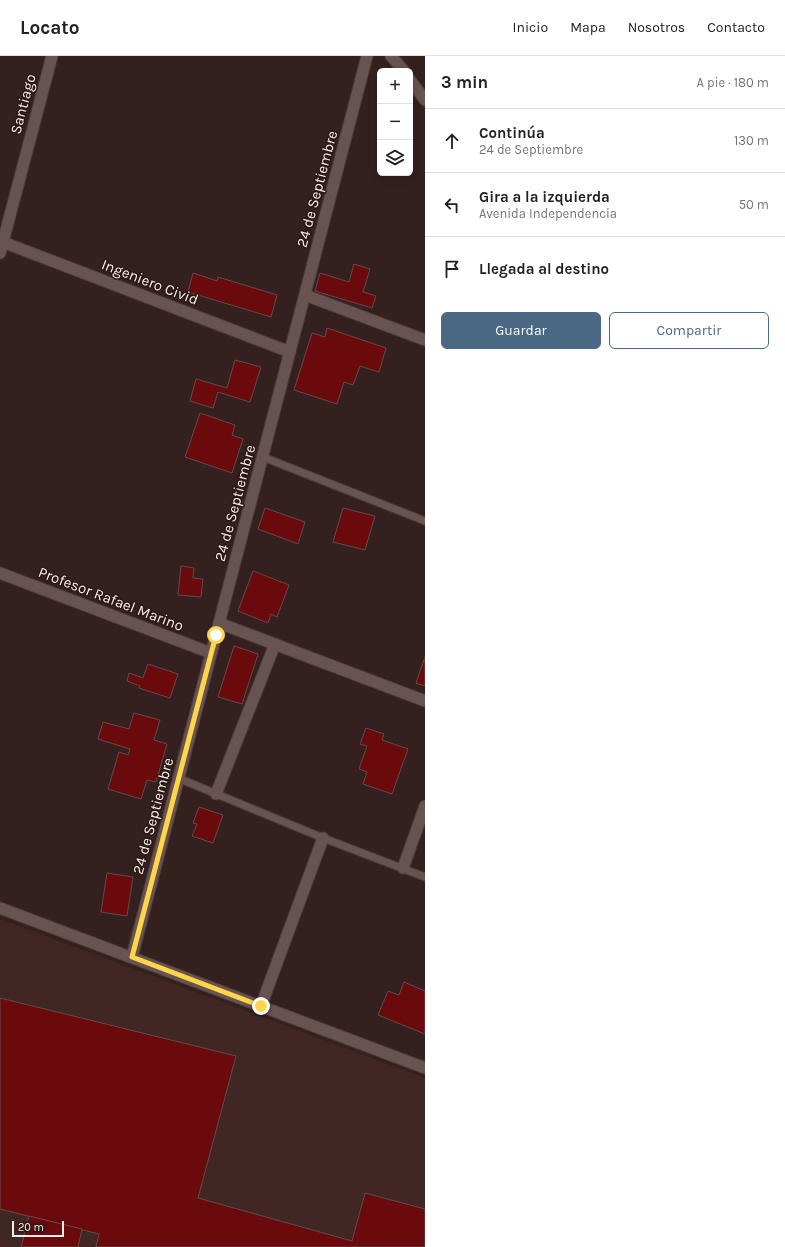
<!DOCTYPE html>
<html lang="es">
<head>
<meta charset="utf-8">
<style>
	:root { --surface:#fff; --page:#f2f2f2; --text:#202124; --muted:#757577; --line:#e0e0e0; --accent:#4a6884 }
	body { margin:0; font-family:Karla,sans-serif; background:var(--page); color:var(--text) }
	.controls { position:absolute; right:12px; top:12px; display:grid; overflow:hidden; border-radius:6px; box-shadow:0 2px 10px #0003 }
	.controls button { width:36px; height:36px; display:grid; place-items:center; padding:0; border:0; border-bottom:1px solid var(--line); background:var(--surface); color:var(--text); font:20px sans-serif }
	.scale { position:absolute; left:12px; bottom:10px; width:52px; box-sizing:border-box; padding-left:4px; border:2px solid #faecea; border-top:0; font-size:11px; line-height:14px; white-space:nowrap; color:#faecea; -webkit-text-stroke:3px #2a1815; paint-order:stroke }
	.stop { position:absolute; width:12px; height:12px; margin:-9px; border:3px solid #ffd54a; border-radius:50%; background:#fff }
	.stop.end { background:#ffd54a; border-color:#fff; box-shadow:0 1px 4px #0008 }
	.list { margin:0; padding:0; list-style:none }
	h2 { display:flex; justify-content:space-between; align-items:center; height:52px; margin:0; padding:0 16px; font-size:17px }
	h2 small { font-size:13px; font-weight:400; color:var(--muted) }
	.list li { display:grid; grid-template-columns:26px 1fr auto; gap:12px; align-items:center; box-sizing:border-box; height:64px; padding:0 16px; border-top:1px solid var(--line) }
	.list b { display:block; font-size:15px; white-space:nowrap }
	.list p { margin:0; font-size:13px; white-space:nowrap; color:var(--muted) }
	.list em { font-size:13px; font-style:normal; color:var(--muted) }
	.actions { display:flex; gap:8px; padding:12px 16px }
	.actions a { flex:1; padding:9px 0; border:1px solid var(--accent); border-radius:6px; text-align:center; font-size:14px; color:var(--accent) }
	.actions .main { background:var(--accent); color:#fff }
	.icon { flex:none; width:22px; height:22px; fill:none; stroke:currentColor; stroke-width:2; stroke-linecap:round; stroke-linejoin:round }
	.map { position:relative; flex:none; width:425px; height:1191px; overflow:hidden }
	header { display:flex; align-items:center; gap:24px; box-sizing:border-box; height:56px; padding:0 20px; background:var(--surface); border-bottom:1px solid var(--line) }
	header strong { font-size:19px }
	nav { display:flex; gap:22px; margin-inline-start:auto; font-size:14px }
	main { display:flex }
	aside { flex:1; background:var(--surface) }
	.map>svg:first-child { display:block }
</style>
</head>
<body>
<header>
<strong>Locato</strong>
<nav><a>Inicio</a><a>Mapa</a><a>Nosotros</a><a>Contacto</a></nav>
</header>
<main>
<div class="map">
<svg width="425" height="1191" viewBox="0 0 425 1191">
	<rect width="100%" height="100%" fill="#34211f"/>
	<polygon fill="#412724" points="0,863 425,1022 425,1191 0,1191"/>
	<g fill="#6b0a0d" stroke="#624b49">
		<polygon points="354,208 370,213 363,236 376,240 372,252 315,235 320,217 349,226"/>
		<polygon points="193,217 217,225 218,221 277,239 271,261 188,236"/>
		<polygon points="327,272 386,292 379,316 360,310 353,329 344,326 337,348 294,334 312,277 325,281"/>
		<polygon points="235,304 261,311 250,346 218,336 213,352 190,345 196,323 227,332"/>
		<polygon points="200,357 235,369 232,379 243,383 232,417 185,401"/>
		<polygon points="265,452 305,466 298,488 258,473"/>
		<polygon points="343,452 375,460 365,494 333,486"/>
		<polygon points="181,510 194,512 193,522 203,523 201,541 178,539"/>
		<polygon points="253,515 289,529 277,561 271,558 268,567 238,555"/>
		<polygon points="234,590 258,598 242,648 218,641"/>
		<polygon points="425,601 425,630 416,627"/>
		<polygon points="148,608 178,618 170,642 139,632 140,630 127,625 129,617 143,622"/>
		<polygon points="134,657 160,664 154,684 167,688 156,726 147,724 141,743 108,733 119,696 128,699 130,693 98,683 103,666 129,673"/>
		<polygon points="366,672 384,678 382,684 408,693 392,738 363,728 367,716 359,713 367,690 360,688"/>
		<polygon points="199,751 223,759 213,787 192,780 197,768 193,767"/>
		<polygon points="107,817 133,821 127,860 101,856"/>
		<polygon points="404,926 425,935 425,978 378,959 388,935 399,939"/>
		<polygon points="0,942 236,1000 198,1142 352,1185 365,1137 425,1153 425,1191 96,1191 99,1178 0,1153"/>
		<polygon points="29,1160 82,1173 78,1191 21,1191"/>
	</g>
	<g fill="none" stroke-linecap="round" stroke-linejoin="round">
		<defs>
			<g id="service">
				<polyline points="263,401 425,465"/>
				<polyline points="178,722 323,782 425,821"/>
			</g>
			<g id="minor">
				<polyline points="391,0 404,15"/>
				<polyline points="410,24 425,44"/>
				<polyline points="0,185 290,296"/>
				<polyline points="0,197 52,0"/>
				<polyline points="305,239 425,284"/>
				<polyline points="0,517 211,597"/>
				<polyline points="219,567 425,645"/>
				<polyline points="216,738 275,588"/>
				<polyline points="403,812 425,750"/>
				<polyline points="132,901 367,0"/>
				<polyline points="261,950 323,782"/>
			</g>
			<polyline id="tertiary" points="0,852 425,1012"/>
		</defs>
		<use href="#service" stroke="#4c3c3a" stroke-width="9"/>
		<use href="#minor" stroke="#4c3c3a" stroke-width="13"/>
		<use href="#tertiary" stroke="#4c3c3a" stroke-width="13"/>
		<use href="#service" stroke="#695350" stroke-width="7"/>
		<use href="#minor" stroke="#695350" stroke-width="11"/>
		<use href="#tertiary" stroke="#695350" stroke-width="11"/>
	</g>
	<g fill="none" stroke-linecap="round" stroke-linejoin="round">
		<polyline stroke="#ffd54a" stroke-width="5" points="216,579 132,901 261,950"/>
	</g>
	<g text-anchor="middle" stroke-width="3" stroke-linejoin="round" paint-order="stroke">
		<g font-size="15" fill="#faecea" stroke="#2a1815">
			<text transform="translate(23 48) rotate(-75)" y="5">Santiago</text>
			<text transform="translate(317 133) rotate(-75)" y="5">24 de Septiembre</text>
			<text transform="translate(150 226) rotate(21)" y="5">Ingeniero Civid</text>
			<text transform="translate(235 447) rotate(-75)" y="5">24 de Septiembre</text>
			<text transform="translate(111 543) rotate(21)" y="5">Profesor Rafael Marino</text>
			<text transform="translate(153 760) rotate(-75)" y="5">24 de Septiembre</text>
		</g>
	</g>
</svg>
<div class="controls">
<button>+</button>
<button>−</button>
<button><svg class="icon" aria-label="layers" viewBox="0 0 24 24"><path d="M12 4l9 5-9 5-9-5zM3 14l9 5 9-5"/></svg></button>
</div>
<div class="scale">20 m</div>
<div class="stop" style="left:216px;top:579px"></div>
<div class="stop end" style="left:261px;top:950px"></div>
</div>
<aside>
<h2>3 min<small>A pie · 180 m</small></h2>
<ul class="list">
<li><svg class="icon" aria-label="ahead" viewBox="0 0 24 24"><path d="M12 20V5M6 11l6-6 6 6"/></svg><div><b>Continúa</b><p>24 de Septiembre</p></div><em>130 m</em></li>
<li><svg class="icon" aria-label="left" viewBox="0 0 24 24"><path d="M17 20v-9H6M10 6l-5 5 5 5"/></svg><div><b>Gira a la izquierda</b><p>Avenida Independencia</p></div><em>50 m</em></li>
<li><svg class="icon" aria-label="arrive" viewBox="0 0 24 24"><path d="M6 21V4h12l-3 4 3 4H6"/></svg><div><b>Llegada al destino</b></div></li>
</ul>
<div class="actions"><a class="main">Guardar</a><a>Compartir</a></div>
</aside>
</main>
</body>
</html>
